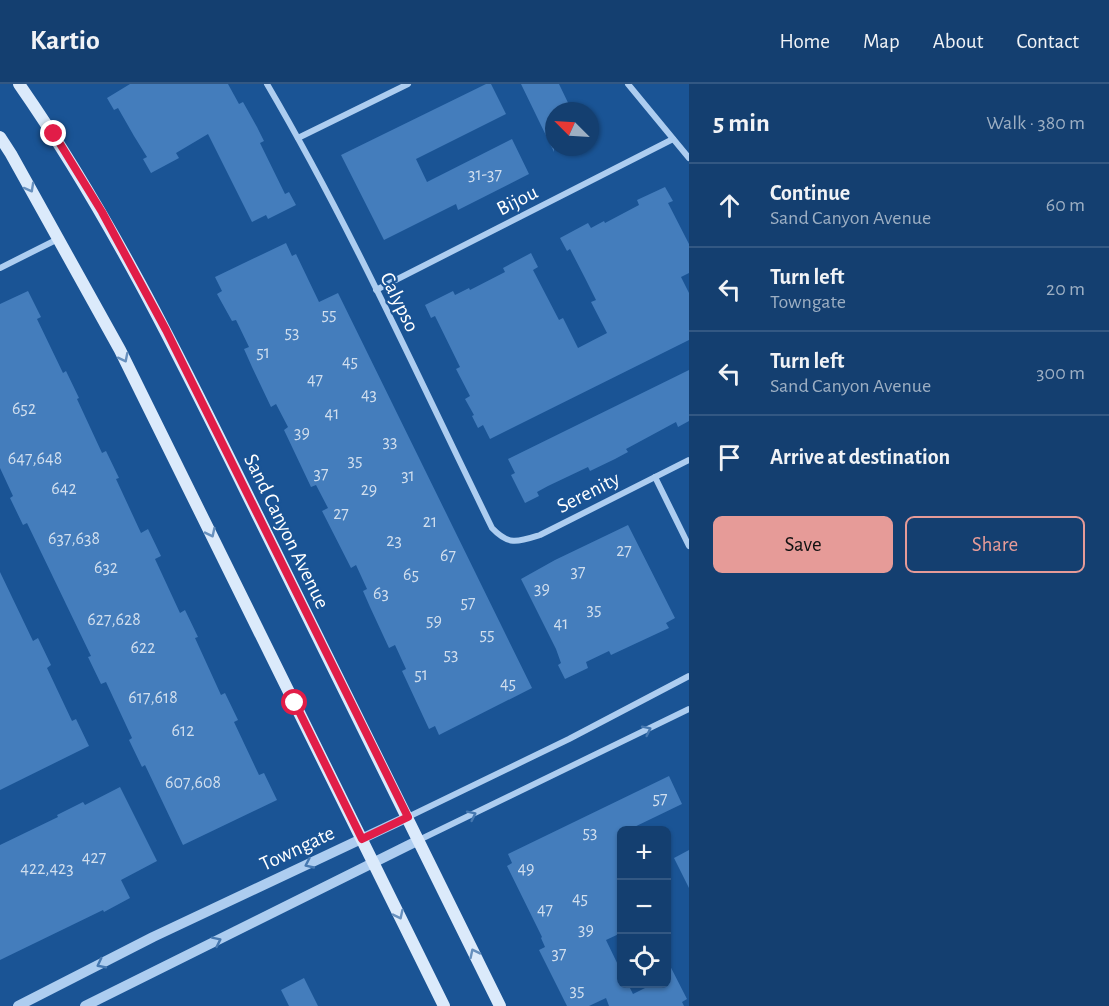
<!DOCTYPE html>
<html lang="en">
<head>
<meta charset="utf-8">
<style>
	:root { --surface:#143f70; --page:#214a78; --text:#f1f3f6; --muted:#9dafc3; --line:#335883; --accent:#e69b98 }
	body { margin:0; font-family:"Alegreya Sans",sans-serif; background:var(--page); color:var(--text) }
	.controls { position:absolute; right:18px; bottom:18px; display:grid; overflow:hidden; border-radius:9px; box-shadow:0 2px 4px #0004 }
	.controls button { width:54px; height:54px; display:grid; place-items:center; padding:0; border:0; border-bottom:2px solid var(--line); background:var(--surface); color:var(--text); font:30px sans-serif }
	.compass { position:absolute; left:545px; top:18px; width:54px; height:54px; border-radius:50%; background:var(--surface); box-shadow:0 2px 4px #0004; rotate:294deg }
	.stop { position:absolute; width:18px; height:18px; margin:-14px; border:4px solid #e11d48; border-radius:50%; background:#fff }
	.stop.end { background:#e11d48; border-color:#fff; box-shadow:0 2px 6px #0008 }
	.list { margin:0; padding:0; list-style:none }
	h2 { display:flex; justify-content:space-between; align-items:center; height:78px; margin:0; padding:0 24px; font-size:26px }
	h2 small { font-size:20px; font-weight:400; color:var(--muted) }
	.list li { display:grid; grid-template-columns:39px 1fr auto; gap:18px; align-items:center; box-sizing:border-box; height:84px; padding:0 24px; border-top:2px solid var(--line) }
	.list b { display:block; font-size:22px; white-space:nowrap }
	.list p { margin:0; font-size:20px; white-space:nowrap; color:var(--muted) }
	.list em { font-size:20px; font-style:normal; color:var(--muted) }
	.actions { display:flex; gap:12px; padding:18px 24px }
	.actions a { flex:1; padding:14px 0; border:2px solid var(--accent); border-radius:9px; text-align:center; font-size:21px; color:var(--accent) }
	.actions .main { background:var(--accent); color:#111 }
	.icon { flex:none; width:33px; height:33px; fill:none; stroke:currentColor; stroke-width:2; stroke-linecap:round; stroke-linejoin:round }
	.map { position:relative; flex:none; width:689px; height:922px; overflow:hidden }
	header { display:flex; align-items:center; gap:36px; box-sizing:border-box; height:84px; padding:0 30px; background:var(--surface); border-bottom:2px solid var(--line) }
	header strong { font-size:28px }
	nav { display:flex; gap:33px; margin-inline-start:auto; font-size:21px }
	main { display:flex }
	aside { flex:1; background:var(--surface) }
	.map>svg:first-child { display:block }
</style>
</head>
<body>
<header>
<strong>Kartio</strong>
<nav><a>Home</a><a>Map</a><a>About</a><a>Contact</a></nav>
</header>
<main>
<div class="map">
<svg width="689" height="922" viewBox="0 0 689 922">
	<rect width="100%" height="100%" fill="#1a5495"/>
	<g fill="#447dbc">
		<polygon points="130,0 228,0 239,20 243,18 257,43 264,57 260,59 285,110 289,108 296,121 268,135 266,131 252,138 208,50 176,69 179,74 151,89 143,75 147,73 134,52 118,24 114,26 107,14"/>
		<polygon points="486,0 491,0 506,30 416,75 427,98 512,55 529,90 458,126 456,120 384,156 341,71"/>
		<polygon points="521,0 559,0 572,27 554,27 554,68"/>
		<polygon points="665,103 673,117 668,119 689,160 689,189 681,193 689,209 689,256 490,355 483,341 478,344 472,332 474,331 465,315 470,312 456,285 460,283 435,232 431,234 425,221 453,207 455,211 469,204 470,206 505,188 503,184 531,169 538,183 533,186 559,236 563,234 578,264 607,249 591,218 596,216 585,194 570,165 567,167 560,154 588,139 591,144 604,137 605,139 639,121 637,116"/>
		<polygon points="286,159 292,172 296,170 319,218 338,209 532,604 439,651 435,642 429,645 402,587 406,585 395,561 389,564 370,523 363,507 367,505 356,481 351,484 322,427 328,424 316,401 311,403 284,346 288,343 276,320 271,323 252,283 244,265 249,263 236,236 232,237 217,210 222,207 215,193"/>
		<polygon points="28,207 41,233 37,235 63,289 66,287 79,314 77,315 102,369 106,367 119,394 116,395 141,449 148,445 161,472 155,475 180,529 185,526 198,553 195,554 221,611 225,609 238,636 234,638 259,691 264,689 277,716 183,761 145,681 142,683 129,656 132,654 106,598 101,600 88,573 91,572 27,439 23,441 10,414 13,412 0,384 0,220"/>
		<polygon points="689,286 689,337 678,343 676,338 626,365 628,368 615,375 590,387 588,383 548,402 537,408 539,412 525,419 511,391 515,389 508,375"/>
		<polygon points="628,441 675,534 666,539 669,544 611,571 609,567 586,578 588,584 565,595 558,581 561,579 556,565 521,495 555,476"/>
		<polygon points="0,488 33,557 38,554 51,581 47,584 72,637 76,635 89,662 0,706"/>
		<polygon points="669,692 682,720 626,747 621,747 621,849 606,856 621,887 621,900 628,900 633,910 653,900 666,900 666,874 687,915 682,918 684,922 609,922 606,914 589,922 567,922 539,866 545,863 541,854 542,853 507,782 512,779 508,770"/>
		<polygon points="120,703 157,777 121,796 130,814 104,828 103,826 0,876 0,761 58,733 57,731 83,718 85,721"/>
		<polygon points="689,766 689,804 674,774"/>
		<polygon points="304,894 318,922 289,922 281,906"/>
	</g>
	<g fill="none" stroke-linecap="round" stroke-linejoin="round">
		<g stroke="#adcdf0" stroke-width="6">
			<path d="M267 0C351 143 419 295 492 444 509 462 518 458 540 451L689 376"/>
			<polyline points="628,0 689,74"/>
			<polyline points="298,54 408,0"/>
			<polyline points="0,184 58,155"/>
			<polyline points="376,206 673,55"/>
			<polyline points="655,393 689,462"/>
			<polyline points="408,733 569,655 689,592"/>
			<polyline points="419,756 689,625"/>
		</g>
		<g stroke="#adcdf0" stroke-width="10">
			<polyline points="18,922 153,853 408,733"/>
			<polyline points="85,922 419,756"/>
		</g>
		<g stroke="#dbeafb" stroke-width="12">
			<path d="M19 0C113 135 184 282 257 430 339 594 420 758 500 922"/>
			<polyline points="0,53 11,70 120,266 444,922"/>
		</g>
	</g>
	<defs><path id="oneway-chevron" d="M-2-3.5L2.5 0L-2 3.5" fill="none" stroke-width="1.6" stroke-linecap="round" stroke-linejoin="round" transform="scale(1.5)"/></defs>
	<g stroke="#6790be">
		<use href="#oneway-chevron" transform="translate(30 104) rotate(61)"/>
		<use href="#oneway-chevron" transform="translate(124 274) rotate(63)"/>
		<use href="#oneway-chevron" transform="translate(211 449) rotate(64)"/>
		<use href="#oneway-chevron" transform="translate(399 831) rotate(64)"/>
		<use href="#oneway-chevron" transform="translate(474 869) rotate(-116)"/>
	</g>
	<g stroke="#4678b0">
		<use href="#oneway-chevron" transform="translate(647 646) rotate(-26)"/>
		<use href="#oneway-chevron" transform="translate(472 731) rotate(-26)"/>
		<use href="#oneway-chevron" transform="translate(309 780) rotate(155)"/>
		<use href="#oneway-chevron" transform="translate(217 857) rotate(-26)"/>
		<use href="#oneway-chevron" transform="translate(101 880) rotate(153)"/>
	</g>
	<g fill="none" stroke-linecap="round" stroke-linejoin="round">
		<polyline stroke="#e11d48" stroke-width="8" points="54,50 102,128 166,246 408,733 362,755 295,619"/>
	</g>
	<g text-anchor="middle" stroke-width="4.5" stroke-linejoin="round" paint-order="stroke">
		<g font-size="18" fill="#d0deee">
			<text x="485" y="96">31-37</text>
			<text x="329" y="236">55</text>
			<text x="292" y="254">53</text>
			<text x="263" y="274">51</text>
			<text x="350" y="283">45</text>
			<text x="315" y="301">47</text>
			<text x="369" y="316">43</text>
			<text x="24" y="330">652</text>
			<text x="332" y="335">41</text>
			<text x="302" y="354">39</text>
			<text x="390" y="363">33</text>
			<text x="35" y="380">647,648</text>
			<text x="355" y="382">35</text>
			<text x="321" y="395">37</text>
			<text x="408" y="397">31</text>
			<text x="64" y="410">642</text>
			<text x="369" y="411">29</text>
			<text x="341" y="435">27</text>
			<text x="430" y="443">21</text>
			<text x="74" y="460">637,638</text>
			<text x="394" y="462">23</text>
			<text x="624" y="472">27</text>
			<text x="448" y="477">67</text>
			<text x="106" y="489">632</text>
			<text x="578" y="493">37</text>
			<text x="411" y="496">65</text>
			<text x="542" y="510">39</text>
			<text x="381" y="515">63</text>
			<text x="468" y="524">57</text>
			<text x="594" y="531">35</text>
			<text x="114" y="541">627,628</text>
			<text x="434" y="542">59</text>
			<text x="561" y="545">41</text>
			<text x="487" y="556">55</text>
			<text x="143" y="569">622</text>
			<text x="451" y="576">53</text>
			<text x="421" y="596">51</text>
			<text x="508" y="605">45</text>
			<text x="153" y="619">617,618</text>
			<text x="183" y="652">612</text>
			<text x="193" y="704">607,608</text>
			<text x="660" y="720">57</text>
			<text x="590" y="754">53</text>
			<text x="94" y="779">427</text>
			<text x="47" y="790">422,423</text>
			<text x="526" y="790">49</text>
			<text x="580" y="820">45</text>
			<text x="545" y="831">47</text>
			<text x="586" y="851">39</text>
			<text x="559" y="875">37</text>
			<text x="577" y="912">35</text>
		</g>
		<g font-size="21" fill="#fff" stroke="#1a5495">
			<text transform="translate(517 116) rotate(-27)" y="7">Bijou</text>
			<text transform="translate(400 218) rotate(64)" y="7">Calypso</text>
			<text transform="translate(588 408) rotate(-27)" y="7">Serenity</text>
			<text transform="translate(287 447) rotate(64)" y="7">Sand Canyon Avenue</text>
			<text transform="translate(297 764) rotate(-25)" y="7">Towngate</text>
		</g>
	</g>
</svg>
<div class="controls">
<button>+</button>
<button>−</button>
<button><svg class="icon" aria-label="locate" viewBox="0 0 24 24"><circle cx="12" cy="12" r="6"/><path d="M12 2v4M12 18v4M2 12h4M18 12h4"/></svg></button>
</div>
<svg class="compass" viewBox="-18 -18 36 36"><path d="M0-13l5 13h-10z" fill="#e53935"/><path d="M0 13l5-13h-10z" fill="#9dafc3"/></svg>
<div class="stop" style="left:295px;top:619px"></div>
<div class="stop end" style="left:54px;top:50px"></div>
</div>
<aside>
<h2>5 min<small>Walk · 380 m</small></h2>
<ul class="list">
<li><svg class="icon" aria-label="ahead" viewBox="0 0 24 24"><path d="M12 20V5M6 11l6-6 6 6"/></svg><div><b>Continue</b><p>Sand Canyon Avenue</p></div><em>60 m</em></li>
<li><svg class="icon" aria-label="left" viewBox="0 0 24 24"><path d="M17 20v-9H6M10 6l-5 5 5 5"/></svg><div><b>Turn left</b><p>Towngate</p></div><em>20 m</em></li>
<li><svg class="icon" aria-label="left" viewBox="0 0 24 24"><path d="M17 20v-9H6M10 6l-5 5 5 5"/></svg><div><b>Turn left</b><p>Sand Canyon Avenue</p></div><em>300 m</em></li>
<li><svg class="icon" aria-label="arrive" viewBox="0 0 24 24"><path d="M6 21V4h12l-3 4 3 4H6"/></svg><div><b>Arrive at destination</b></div></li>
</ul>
<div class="actions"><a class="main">Save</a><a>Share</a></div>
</aside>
</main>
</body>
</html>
